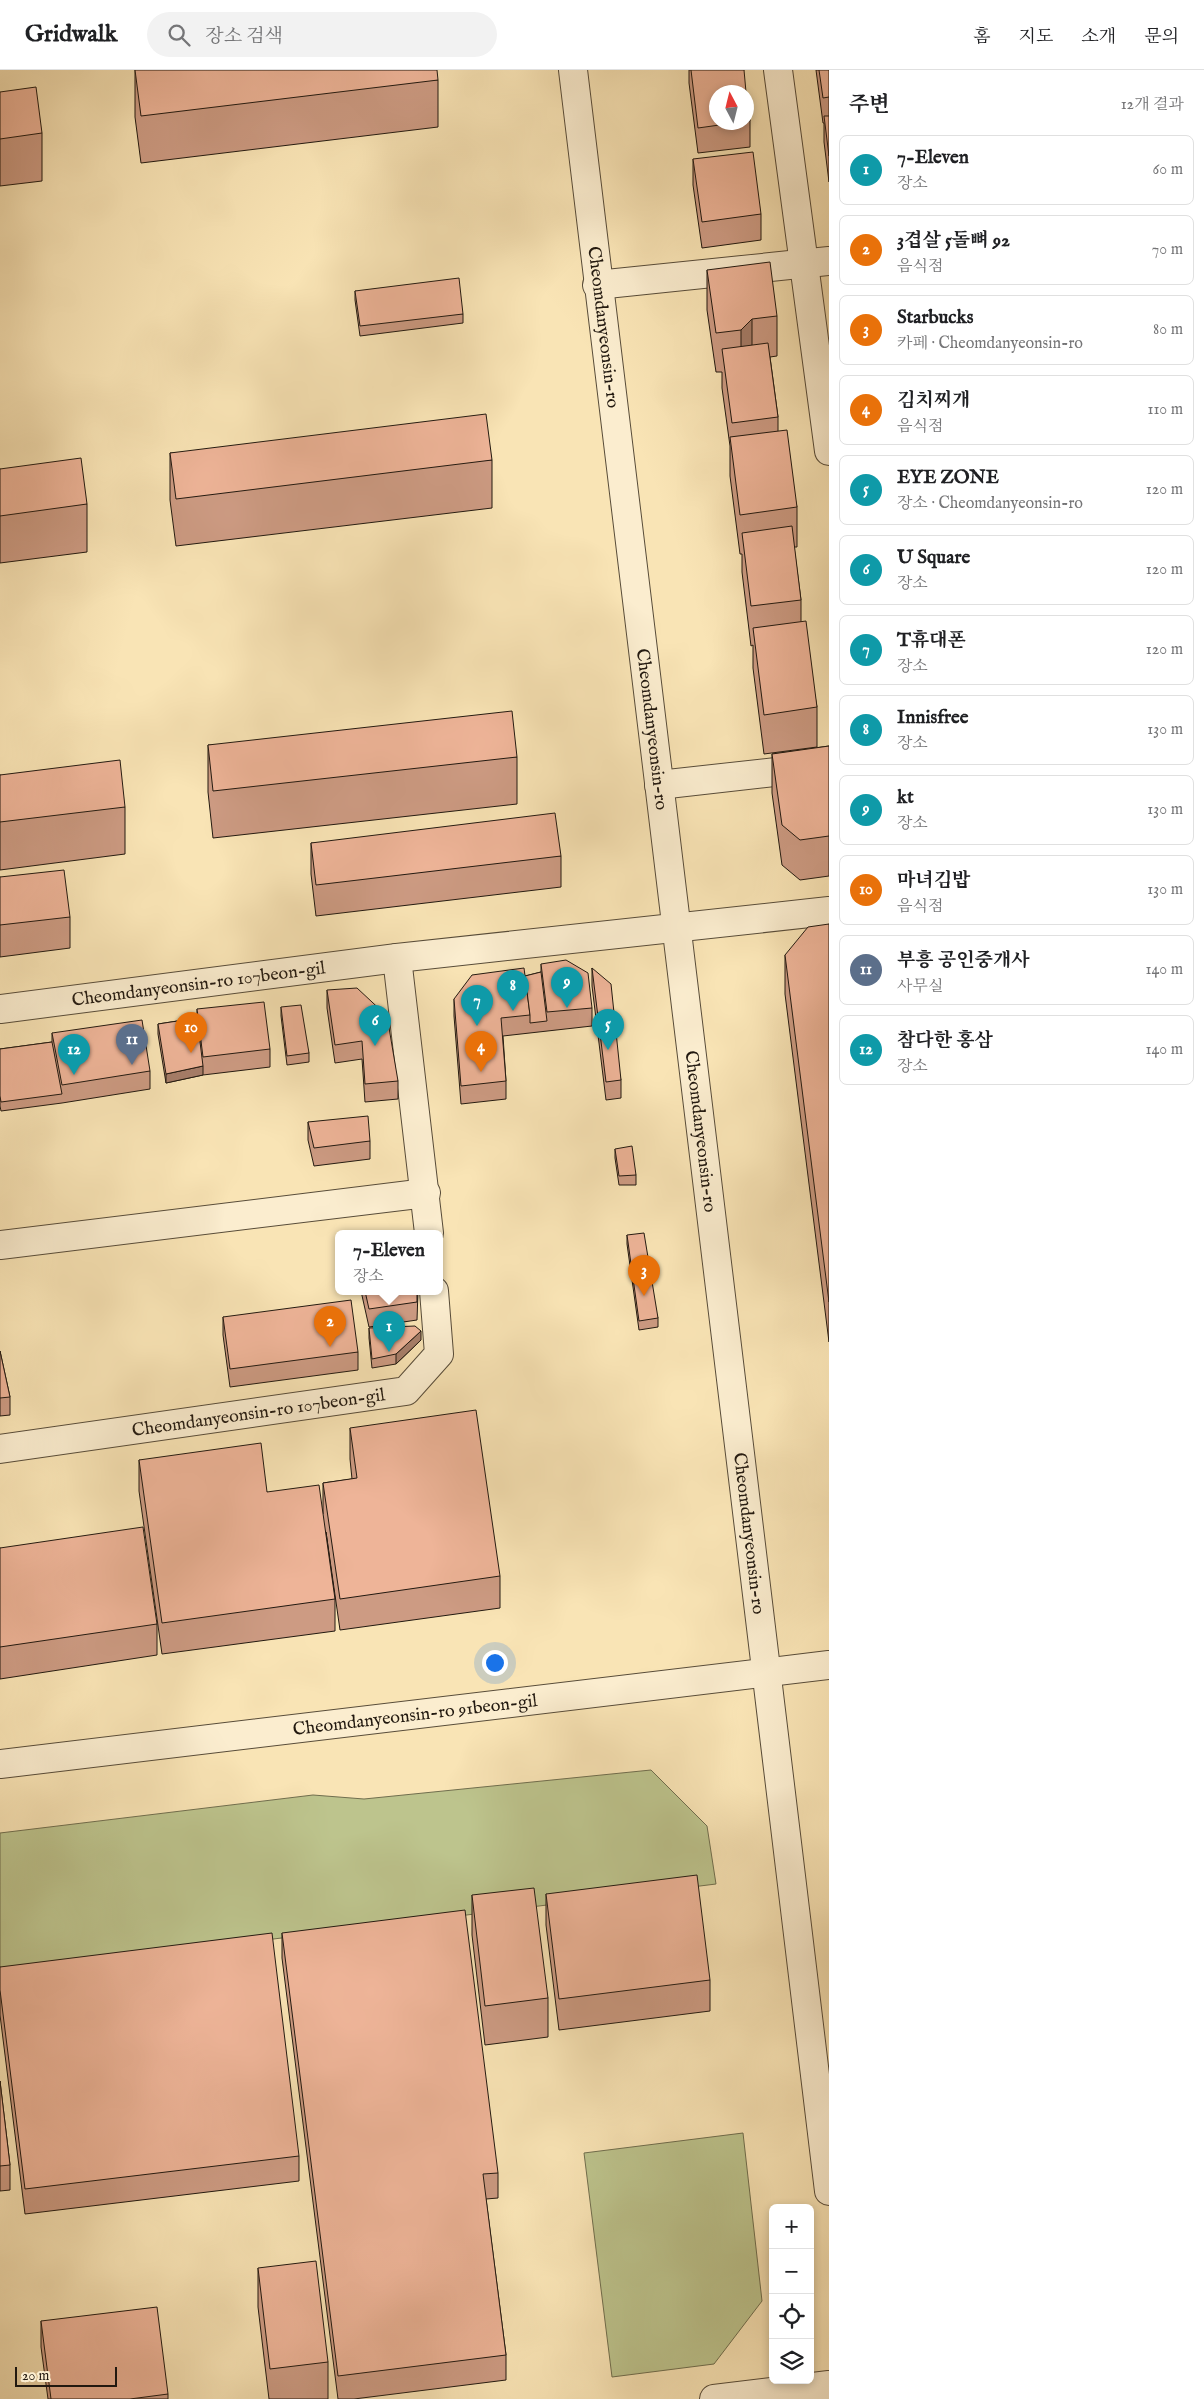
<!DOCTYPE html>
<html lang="ko">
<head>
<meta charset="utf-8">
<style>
	:root { --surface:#fff; --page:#f2f2f2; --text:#202124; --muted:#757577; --line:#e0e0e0; --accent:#ea580c }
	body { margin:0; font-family:"IM FELL English","Noto Serif KR",serif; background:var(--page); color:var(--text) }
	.controls { position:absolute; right:15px; bottom:15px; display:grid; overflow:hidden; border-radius:8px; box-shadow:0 2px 8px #0003 }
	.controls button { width:45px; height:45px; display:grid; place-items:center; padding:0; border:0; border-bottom:1px solid var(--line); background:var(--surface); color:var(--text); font:25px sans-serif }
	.compass { position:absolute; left:709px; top:15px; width:45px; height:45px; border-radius:50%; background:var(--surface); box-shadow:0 2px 8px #0003; rotate:353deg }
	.scale { position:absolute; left:15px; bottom:12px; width:102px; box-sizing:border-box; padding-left:5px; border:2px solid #221910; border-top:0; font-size:14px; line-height:18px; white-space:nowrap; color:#221910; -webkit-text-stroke:4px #fbedcf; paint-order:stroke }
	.you { position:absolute; left:494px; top:1592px; width:18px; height:18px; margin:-12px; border:4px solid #fff; border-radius:50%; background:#1a73e8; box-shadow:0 0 0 8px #1a73e833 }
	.badge { display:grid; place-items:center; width:32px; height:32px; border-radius:50%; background:var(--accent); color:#fff; font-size:16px; font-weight:700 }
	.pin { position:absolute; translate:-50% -41px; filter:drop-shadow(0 1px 2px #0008) }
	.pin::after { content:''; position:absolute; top:26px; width:18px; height:15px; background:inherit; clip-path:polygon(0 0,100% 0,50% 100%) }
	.popup { position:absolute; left:335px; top:1160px; width:108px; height:65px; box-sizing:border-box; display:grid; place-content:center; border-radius:8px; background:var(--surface); filter:drop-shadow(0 1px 4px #0005); font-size:16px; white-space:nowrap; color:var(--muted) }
	.popup b { font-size:19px; color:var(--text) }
	.popup::after { content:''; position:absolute; left:50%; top:100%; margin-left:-10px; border:10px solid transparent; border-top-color:var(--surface) }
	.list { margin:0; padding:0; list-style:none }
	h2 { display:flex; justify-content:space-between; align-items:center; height:65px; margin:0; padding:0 20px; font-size:21px }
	h2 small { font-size:16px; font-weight:400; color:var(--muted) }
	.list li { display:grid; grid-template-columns:32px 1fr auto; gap:15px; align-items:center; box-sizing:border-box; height:70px; margin:0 10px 10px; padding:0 10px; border:1px solid var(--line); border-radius:8px }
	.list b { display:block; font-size:19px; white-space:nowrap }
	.list p { margin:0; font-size:16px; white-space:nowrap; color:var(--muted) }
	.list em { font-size:16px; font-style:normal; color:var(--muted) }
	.icon { flex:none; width:28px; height:28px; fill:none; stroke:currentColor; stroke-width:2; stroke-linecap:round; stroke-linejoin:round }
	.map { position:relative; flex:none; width:829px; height:2329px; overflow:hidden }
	header { display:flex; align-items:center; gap:30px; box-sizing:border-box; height:70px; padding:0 25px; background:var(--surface); border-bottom:1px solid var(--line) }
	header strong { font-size:24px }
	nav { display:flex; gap:28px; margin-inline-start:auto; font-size:18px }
	.search { width:350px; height:45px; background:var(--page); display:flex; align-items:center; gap:12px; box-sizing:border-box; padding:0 18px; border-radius:28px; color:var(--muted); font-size:19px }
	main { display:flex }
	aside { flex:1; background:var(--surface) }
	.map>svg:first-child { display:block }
</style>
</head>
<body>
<header>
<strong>Gridwalk</strong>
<div class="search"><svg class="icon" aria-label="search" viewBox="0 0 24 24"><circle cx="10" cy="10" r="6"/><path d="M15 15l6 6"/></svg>장소 검색</div>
<nav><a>홈</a><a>지도</a><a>소개</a><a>문의</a></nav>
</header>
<main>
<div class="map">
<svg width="829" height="2329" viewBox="0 0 829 2329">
	<rect width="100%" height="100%" fill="#f9e4b5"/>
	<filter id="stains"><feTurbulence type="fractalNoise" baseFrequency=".004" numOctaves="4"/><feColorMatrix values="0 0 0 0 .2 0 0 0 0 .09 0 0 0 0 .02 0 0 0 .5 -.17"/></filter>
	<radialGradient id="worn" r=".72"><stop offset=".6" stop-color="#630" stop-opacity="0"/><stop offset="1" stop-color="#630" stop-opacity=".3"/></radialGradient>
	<g fill="#bdc48d" stroke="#706e4e">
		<polygon points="651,1700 707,1756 716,1814 0,1903 0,1763 313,1725 364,1729"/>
		<polygon points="743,2063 762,2231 714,2294 612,2307 584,2083"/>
	</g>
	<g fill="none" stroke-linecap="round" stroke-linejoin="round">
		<defs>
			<g id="pedestrian">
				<polyline points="659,715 829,696"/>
				<polyline points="0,1175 426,1123"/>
			</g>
			<g id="minor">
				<polyline points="778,0 829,381"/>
				<polyline points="597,215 829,191"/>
				<polyline points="397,888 429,1163"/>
				<path id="s1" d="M0 939 397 888 829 841"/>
				<path id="s2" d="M0 1379 406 1321 439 1284 434 1221"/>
				<polyline points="714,2329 829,2315"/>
			</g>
			<g id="tertiary">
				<path id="s3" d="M573 0 829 2121"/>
				<path id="s4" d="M0 1694 829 1595"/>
			</g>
		</defs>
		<use href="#pedestrian" stroke="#584c39" stroke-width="30"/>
		<use href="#minor" stroke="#584c39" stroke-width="30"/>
		<use href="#tertiary" stroke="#584c39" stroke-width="30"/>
		<use href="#pedestrian" stroke="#fbedcf" stroke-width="28"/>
		<use href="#minor" stroke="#fbedcf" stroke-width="28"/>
		<use href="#tertiary" stroke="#fbedcf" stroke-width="28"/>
	</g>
	<g fill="#cd9b83" stroke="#221910">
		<polygon points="135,0 438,10 438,57 141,93 135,47"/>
		<polygon points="689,0 744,0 716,52 746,52 746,23 750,51 750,77 698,83 689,13"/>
		<polygon points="816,0 829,0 829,112 824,72 824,53 823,53"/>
		<polygon points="0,22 42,63 42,111 0,116"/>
		<polygon points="693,89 761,144 761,170 702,178 693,115"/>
		<polygon points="707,200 777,246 777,286 770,287 778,347 778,361 797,437 797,477 794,477 801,530 801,552 817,637 817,677 764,684 753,598 753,575 751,576 742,502 742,484 740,484 730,406 730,376 722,318 722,302 716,302 707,240"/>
		<polygon points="355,221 463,244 463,253 360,266 355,230"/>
		<polygon points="170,383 492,390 492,438 176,476 170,430"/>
		<polygon points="0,399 87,434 87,482 0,493"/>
		<polygon points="208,675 517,687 517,734 213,768 208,722"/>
		<polygon points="829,676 829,806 800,810 782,795 772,723 772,684"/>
		<polygon points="0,705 125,737 125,784 0,800"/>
		<polygon points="311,773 561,786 561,817 316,846 311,804"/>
		<polygon points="0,807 70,847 70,878 0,887"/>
		<polygon points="829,854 829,1272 785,924 785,885"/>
		<polygon points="541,894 592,938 592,956 503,966 506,1011 506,1029 461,1034 454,946 454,929 525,906 541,902"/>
		<polygon points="592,898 621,1010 621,1028 606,1030 592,916"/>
		<polygon points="327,920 398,1011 398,1029 365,1032 362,989 335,993 327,938"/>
		<polygon points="281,937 309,983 309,992 287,995 281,946"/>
		<polygon points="197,939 270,979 270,997 203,1005 166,1013 158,964 158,954 197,948"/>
		<polygon points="52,963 150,1001 150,1019 62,1033 1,1041 0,1036 0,979 52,972"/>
		<polygon points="308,1052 370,1071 370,1089 314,1096 308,1070"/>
		<polygon points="615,1079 636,1105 636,1115 619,1115 615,1088"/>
		<polygon points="627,1165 658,1248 658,1257 639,1260 627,1174"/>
		<polygon points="361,1221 418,1221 417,1250 369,1257"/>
		<polygon points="223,1247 358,1282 358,1300 230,1317 223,1265"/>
		<polygon points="369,1258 421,1270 396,1294 372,1298 369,1268"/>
		<polygon points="0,1281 10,1327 10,1345 0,1346"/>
		<polygon points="350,1358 500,1506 500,1538 340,1560 326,1462 335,1529 335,1561 162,1584 139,1421 139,1390 267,1422 323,1444 323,1413 352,1409 350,1389"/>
		<polygon points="0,1478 157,1554 157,1585 0,1609"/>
		<polygon points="546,1824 710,1910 710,1941 559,1960 546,1855"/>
		<polygon points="472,1825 548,1928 548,1967 485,1975 472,1865"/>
		<polygon points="282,1863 498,2103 498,2128 486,2129 506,2285 506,2310 354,2329 338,2329 282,1888"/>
		<polygon points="0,1897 299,2086 299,2111 25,2144 0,1945"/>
		<polygon points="0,2011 10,2095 10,2120 0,2121"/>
		<polygon points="258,2198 328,2292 328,2329 269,2329 258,2237"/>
		<polygon points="41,2251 168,2324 168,2329 48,2329 41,2277"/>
	</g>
	<g fill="#a77e6a" stroke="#221910">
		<polygon points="752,249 752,289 741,299 741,260"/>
		<polygon points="203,996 203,1005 166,1013 166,1004"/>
		<polygon points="421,1261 421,1270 396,1294 396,1284"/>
	</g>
	<g fill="#eeb498" stroke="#221910">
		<polygon points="135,0 437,0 438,10 141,46"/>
		<polygon points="691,0 744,0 746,22 716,22 716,52 741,52 698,58"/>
		<polygon points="819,0 829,0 829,27 823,28"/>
		<polygon points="36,17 42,63 0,69 0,22"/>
		<polygon points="746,23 750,51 746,52"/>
		<polygon points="824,46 829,46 829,86"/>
		<polygon points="753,82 761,144 702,152 693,89"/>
		<polygon points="770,192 777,246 752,249 741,260 716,263 707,200"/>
		<polygon points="459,208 463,244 360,256 355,221"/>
		<polygon points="768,273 778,347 732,353 722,279"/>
		<polygon points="486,344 492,390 176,429 170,383"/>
		<polygon points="787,360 797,437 740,445 730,367"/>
		<polygon points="81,388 87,434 0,446 0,399"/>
		<polygon points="792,456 801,530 751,536 742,463"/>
		<polygon points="806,551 817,637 764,645 753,558"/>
		<polygon points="512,641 517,687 213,721 208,675"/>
		<polygon points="829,676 829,766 800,770 782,755 772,684"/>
		<polygon points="120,690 125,737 0,752 0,705"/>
		<polygon points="555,743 561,786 316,815 311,773"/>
		<polygon points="64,800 70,847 0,855 0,807"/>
		<polygon points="829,854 829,1232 785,885 808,857"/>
		<polygon points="566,890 588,903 592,938 547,942 541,894"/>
		<polygon points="524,898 530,945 501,948 506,1011 461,1016 454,929 472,905"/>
		<polygon points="592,898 611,914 621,1010 606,1012"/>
		<polygon points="541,902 547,951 530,953 530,945 525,906"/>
		<polygon points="357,918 387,946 398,1011 365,1014 362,971 335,975 327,920"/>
		<polygon points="264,932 270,979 203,987 197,939"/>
		<polygon points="301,935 309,983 287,986 281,937"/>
		<polygon points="197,948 203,996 166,1004 158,954"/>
		<polygon points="142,950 150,1001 62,1015 52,963"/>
		<polygon points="52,972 62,1024 1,1032 0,1026 0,979"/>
		<polygon points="368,1046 370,1071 314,1078 308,1052"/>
		<polygon points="632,1076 636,1105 619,1106 615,1079"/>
		<polygon points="644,1163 658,1248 639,1251 627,1165"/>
		<polygon points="365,1221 417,1221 417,1232 369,1239"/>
		<polygon points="351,1230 358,1282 230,1299 223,1247"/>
		<polygon points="415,1256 421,1261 396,1284 372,1289 369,1258"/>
		<polygon points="0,1281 10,1327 0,1328"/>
		<polygon points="476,1340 500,1506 340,1529 323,1413 357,1408 350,1358"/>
		<polygon points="261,1373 267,1422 319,1415 335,1529 162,1553 139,1390"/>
		<polygon points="143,1457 157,1554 0,1577 0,1478"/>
		<polygon points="697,1805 710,1910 559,1929 546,1824"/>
		<polygon points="534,1818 548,1928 485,1936 472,1825"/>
		<polygon points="465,1840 498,2103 483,2104 506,2285 338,2306 282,1863"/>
		<polygon points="272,1863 299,2086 25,2119 0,1920 0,1897"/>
		<polygon points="0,2011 10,2095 0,2096"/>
		<polygon points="316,2191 328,2292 270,2299 258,2198"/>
		<polygon points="157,2237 168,2324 130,2329 51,2329 41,2251"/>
	</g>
	<g text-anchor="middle" stroke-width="4.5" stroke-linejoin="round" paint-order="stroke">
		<g font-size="18" fill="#221910" stroke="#fbedcf">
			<text dy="6" stroke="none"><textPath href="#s3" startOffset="259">Cheomdanyeonsin-ro</textPath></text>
			<text dy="6" stroke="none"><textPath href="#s3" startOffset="664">Cheomdanyeonsin-ro</textPath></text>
			<text dy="6" stroke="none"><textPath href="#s1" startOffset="200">Cheomdanyeonsin-ro 107beon-gil</textPath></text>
			<text dy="6" stroke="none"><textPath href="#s3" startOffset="1069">Cheomdanyeonsin-ro</textPath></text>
			<text dy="6" stroke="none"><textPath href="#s2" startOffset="261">Cheomdanyeonsin-ro 107beon-gil</textPath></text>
			<text dy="6" stroke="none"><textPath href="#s3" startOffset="1474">Cheomdanyeonsin-ro</textPath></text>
			<text dy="6" stroke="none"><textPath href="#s4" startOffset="418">Cheomdanyeonsin-ro 91beon-gil</textPath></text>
		</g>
	</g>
	<rect width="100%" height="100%" filter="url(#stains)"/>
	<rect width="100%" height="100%" fill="url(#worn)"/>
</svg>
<div class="controls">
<button>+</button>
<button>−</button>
<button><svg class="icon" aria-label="locate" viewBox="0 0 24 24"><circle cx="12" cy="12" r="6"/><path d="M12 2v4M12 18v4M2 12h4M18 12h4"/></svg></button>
<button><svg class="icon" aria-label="layers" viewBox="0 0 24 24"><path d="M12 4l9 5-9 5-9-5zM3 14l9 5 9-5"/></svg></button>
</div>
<svg class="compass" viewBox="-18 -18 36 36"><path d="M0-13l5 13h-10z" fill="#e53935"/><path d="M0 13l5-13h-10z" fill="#757577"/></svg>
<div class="scale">20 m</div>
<div class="you"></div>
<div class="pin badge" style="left:389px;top:1282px;background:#0f9aa8">1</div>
<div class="popup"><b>7-Eleven</b>장소</div>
<div class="pin badge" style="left:330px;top:1277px;background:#e8710a">2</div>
<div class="pin badge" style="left:644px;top:1226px;background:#e8710a">3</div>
<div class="pin badge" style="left:481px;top:1002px;background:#e8710a">4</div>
<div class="pin badge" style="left:608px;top:980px;background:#0f9aa8">5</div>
<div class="pin badge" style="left:375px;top:976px;background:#0f9aa8">6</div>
<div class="pin badge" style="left:477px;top:956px;background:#0f9aa8">7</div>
<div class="pin badge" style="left:513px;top:941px;background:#0f9aa8">8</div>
<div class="pin badge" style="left:567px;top:938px;background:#0f9aa8">9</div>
<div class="pin badge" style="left:191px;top:983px;background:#e8710a">10</div>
<div class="pin badge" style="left:132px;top:995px;background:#5c6f8a">11</div>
<div class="pin badge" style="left:74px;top:1005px;background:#0f9aa8">12</div>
</div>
<aside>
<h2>주변<small>12개 결과</small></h2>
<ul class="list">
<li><span class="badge" style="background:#0f9aa8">1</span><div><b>7-Eleven</b><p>장소</p></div><em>60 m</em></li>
<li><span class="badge" style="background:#e8710a">2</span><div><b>3겹살 5돌뼈 92</b><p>음식점</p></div><em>70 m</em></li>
<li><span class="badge" style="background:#e8710a">3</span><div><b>Starbucks</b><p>카페 · Cheomdanyeonsin-ro</p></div><em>80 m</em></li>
<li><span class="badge" style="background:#e8710a">4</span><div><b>김치찌개</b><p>음식점</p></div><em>110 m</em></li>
<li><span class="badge" style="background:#0f9aa8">5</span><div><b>EYE ZONE</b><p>장소 · Cheomdanyeonsin-ro</p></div><em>120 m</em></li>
<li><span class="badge" style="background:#0f9aa8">6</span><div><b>U Square</b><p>장소</p></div><em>120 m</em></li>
<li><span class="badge" style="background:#0f9aa8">7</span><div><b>T휴대폰</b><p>장소</p></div><em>120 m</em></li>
<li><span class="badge" style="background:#0f9aa8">8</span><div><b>Innisfree</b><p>장소</p></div><em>130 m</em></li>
<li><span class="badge" style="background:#0f9aa8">9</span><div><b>kt</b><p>장소</p></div><em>130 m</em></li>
<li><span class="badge" style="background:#e8710a">10</span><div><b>마녀김밥</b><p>음식점</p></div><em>130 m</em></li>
<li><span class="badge" style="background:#5c6f8a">11</span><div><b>부흥 공인중개사</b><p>사무실</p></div><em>140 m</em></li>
<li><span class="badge" style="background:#0f9aa8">12</span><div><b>참다한 홍삼</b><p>장소</p></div><em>140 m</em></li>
</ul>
</aside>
</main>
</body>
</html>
